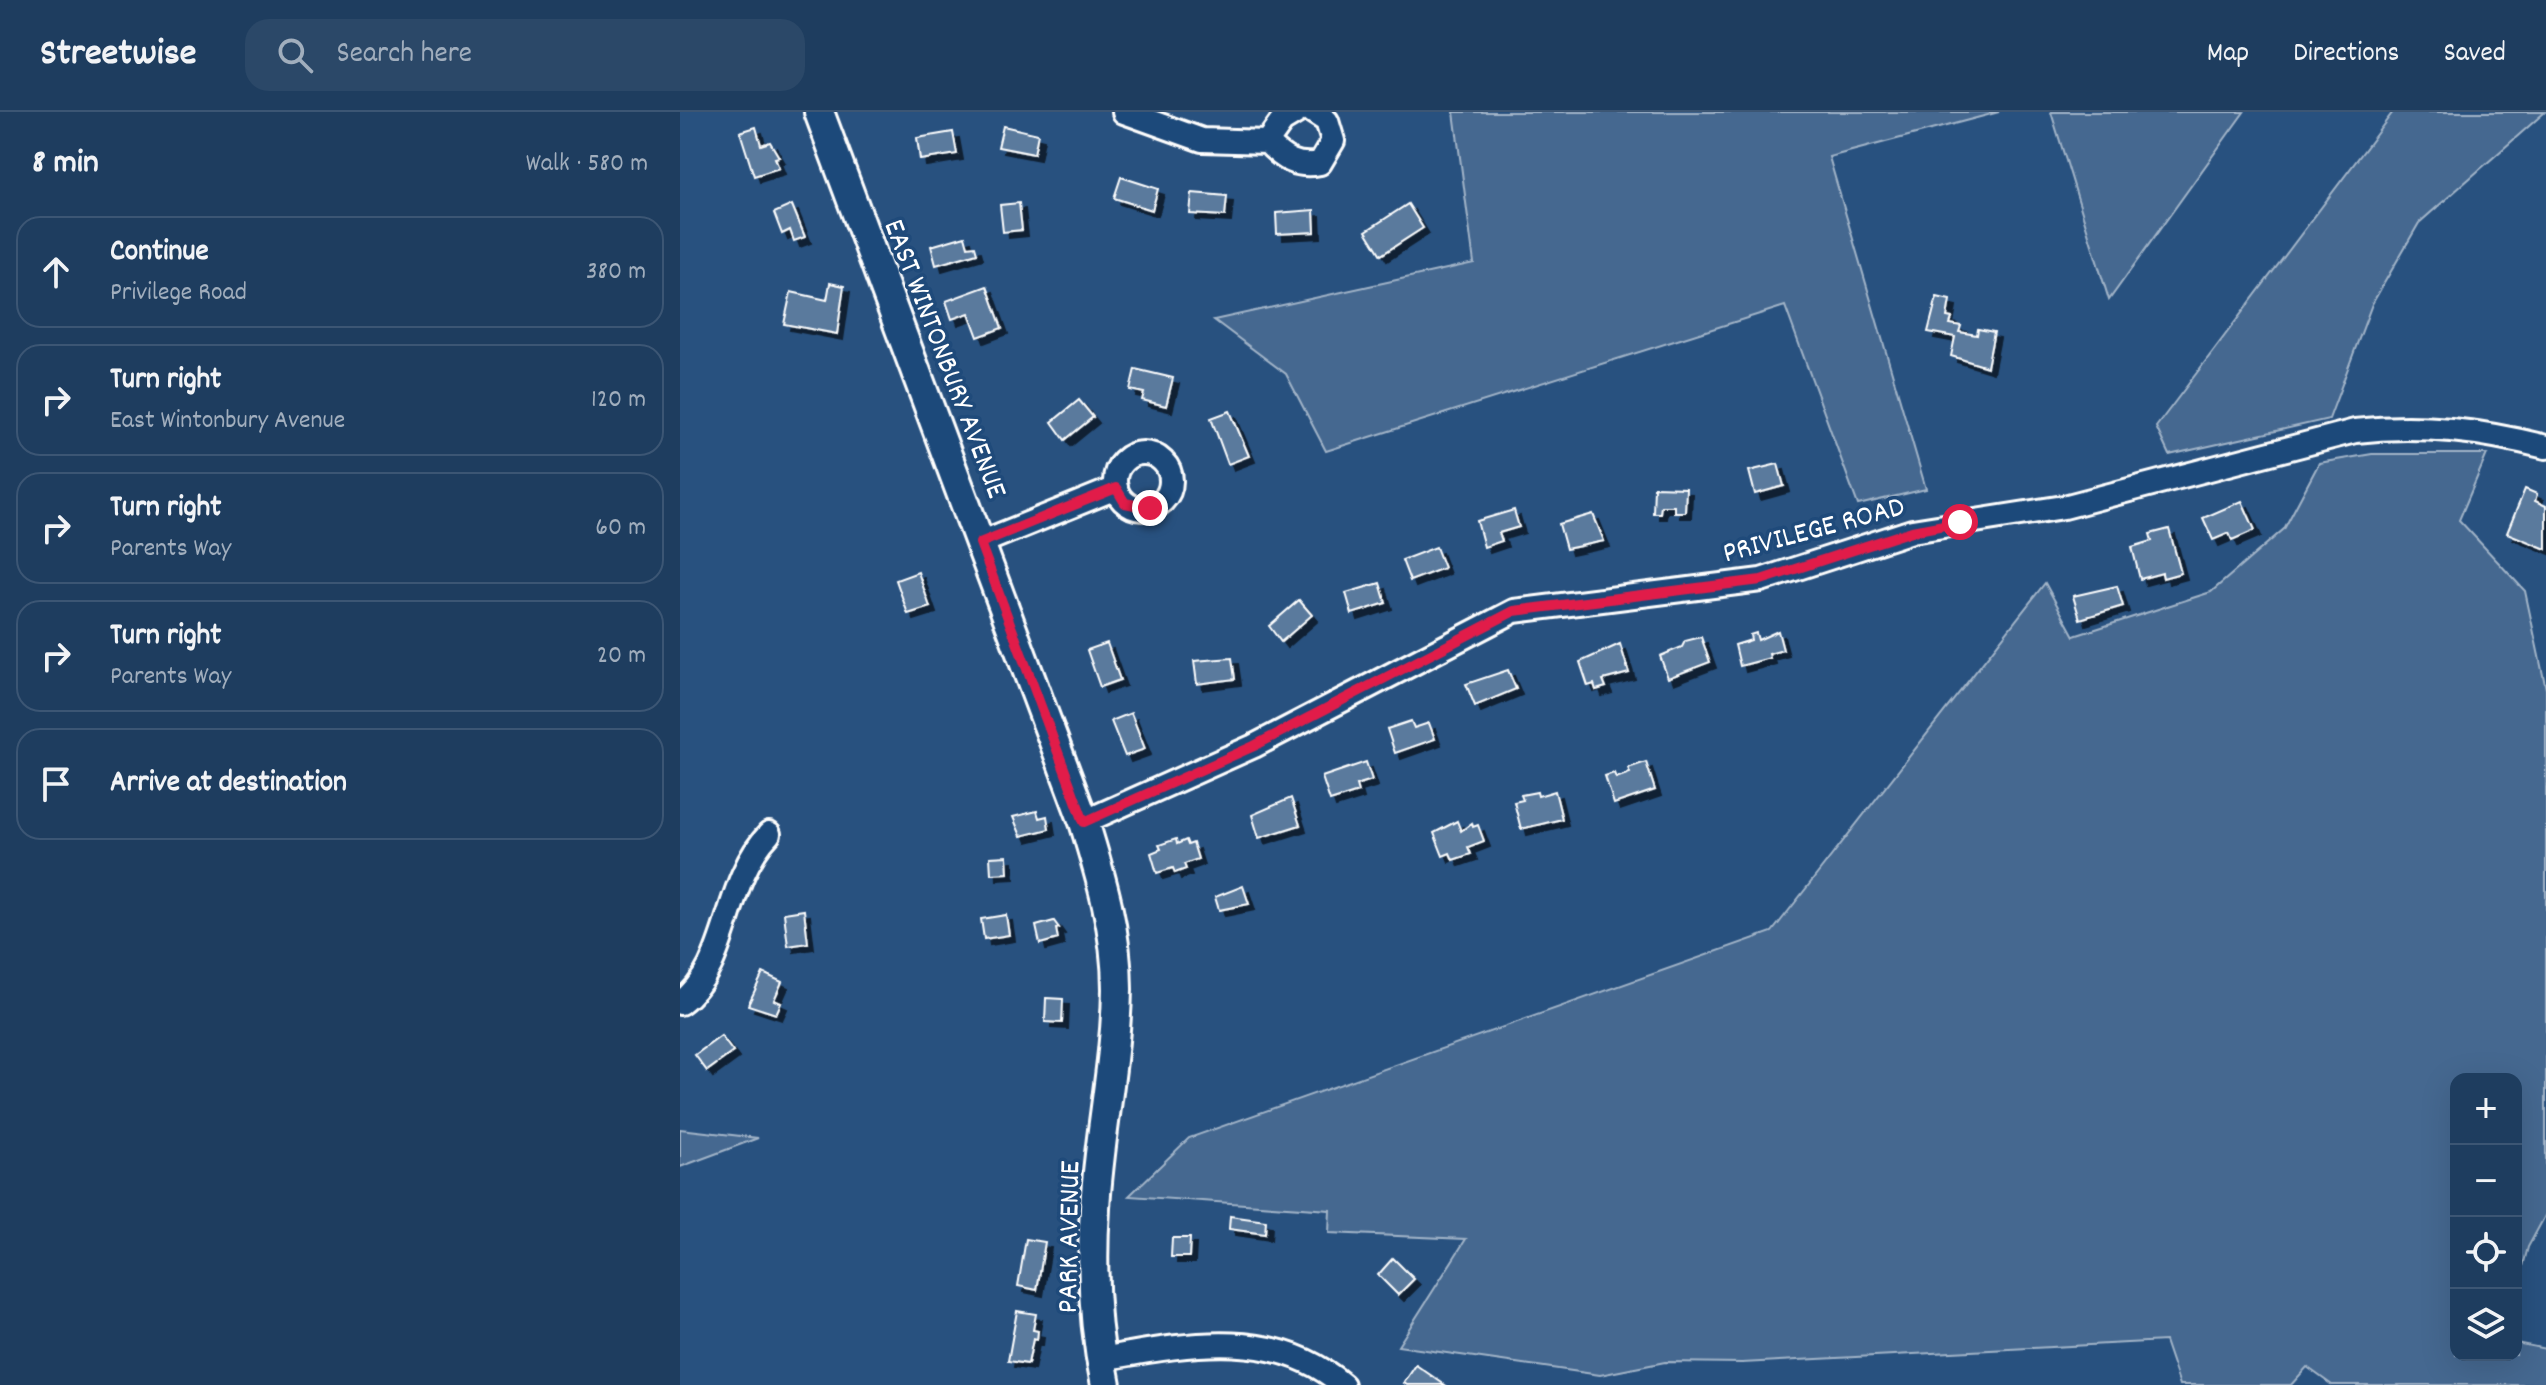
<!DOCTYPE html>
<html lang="en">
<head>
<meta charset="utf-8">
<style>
	:root { --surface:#1e3d5f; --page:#2b4868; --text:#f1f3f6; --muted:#a1aebd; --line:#3c5674 }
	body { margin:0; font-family:Dekko,sans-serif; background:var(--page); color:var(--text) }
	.controls { position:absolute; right:24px; bottom:24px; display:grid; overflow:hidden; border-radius:16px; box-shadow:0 8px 32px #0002 }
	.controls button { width:72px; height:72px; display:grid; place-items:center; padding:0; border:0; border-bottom:2px solid var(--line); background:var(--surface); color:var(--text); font:40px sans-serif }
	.stop { position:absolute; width:24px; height:24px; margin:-18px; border:6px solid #e11d48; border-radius:50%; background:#fff }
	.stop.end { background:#e11d48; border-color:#fff; box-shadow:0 2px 8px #0008 }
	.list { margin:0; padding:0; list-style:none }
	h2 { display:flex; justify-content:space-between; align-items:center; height:104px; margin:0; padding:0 32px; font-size:34px }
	h2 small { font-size:26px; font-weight:400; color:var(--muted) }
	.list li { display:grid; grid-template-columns:52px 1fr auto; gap:24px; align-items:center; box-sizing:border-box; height:112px; margin:0 16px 16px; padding:0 16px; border:2px solid var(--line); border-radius:24px }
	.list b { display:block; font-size:30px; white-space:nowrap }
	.list p { margin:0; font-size:26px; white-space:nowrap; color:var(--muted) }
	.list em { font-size:26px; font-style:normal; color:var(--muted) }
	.icon { flex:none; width:44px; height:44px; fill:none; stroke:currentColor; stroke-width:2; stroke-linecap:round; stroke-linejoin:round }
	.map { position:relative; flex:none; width:1866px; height:1273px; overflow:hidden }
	header { display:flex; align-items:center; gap:48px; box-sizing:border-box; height:112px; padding:0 40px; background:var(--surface); border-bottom:2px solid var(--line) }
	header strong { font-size:38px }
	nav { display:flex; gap:44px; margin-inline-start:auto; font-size:28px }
	.search { width:560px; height:72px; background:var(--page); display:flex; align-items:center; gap:20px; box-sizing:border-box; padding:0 28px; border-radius:24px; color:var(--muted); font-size:30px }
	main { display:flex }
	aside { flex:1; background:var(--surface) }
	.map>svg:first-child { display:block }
</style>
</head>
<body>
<header>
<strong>Streetwise</strong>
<div class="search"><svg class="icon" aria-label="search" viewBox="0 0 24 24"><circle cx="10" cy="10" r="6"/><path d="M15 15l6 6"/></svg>Search here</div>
<nav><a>Map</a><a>Directions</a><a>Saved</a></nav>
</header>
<main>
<aside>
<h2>8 min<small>Walk · 580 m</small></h2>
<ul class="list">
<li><svg class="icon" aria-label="ahead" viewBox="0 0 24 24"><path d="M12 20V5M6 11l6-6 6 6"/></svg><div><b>Continue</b><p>Privilege Road</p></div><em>380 m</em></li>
<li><svg class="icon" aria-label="right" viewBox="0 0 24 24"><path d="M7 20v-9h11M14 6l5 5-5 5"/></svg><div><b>Turn right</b><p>East Wintonbury Avenue</p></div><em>120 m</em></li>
<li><svg class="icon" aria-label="right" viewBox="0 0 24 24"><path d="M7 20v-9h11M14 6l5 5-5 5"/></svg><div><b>Turn right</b><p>Parents Way</p></div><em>60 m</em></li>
<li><svg class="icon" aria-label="right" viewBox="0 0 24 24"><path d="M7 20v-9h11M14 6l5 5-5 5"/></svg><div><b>Turn right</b><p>Parents Way</p></div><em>20 m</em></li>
<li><svg class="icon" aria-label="arrive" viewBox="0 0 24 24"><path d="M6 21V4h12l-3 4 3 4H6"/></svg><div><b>Arrive at destination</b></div></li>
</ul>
</aside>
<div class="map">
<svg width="1866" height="1273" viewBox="0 0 1866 1273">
	<defs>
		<filter id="shadow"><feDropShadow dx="6" dy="6" stdDeviation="0" flood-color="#0009"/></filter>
	</defs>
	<rect width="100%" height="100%" fill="#28517f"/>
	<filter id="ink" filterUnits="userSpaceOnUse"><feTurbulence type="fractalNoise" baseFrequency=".0125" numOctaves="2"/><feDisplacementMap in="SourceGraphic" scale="16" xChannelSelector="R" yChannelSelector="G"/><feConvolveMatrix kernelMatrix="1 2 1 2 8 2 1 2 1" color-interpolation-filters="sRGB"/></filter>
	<g filter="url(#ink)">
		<g fill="#446890" stroke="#a2b4c8" stroke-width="2">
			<polygon points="774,0 1319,0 1149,45 1246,377 1178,393 1105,194 646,339 606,262 534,208 794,151"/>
			<polygon points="1371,0 1564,0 1429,188"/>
			<polygon points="1713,0 1865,0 1739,111 1692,192 1649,307 1489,343 1476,315"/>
			<polygon points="1692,342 1807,342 1779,408 1845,479 1866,577 1866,1102 1848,1135 1836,1181 1836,967 1776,967 1776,1243 1836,1243 1836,1231 1866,1237 1866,1273 1652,1273 1627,1255 1611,1273 1500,1273 1485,1229 1062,1251 985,1250 920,1263 718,1234 786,1127 649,1121 650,1098 449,1084 509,1026 1092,820 1365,471 1394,524 1531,480 1604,417 1639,351"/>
			<polygon points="0,1017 78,1026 0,1055"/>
		</g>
		<g fill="#5a7a9d" stroke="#fff" stroke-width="2" filter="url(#shadow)">
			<polygon points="323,14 358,22 354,42 318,35"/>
			<polygon points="76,15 81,33 90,30 99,45 95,46 99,56 74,64 60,20"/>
			<polygon points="273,20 277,42 240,48 237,26"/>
			<polygon points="441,65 478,77 472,98 434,86"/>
			<polygon points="512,81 547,84 545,104 510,102"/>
			<polygon points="339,91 342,118 323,120 320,93"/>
			<polygon points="728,92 743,116 701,143 686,119"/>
			<polygon points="112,93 125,125 114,129 110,118 102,122 94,101"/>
			<polygon points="634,98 635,120 597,122 596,101"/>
			<polygon points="285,124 288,135 295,134 297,141 256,153 251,134"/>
			<polygon points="150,171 164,174 157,222 104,212 111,180 147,188"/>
			<polygon points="307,174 322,216 298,225 289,201 272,207 266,189"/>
			<polygon points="1257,185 1270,188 1267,205 1272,206 1270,212 1281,214 1279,220 1297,223 1298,217 1314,220 1307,255 1271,244 1275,225 1248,220"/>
			<polygon points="455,257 493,266 486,294 462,288 464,281 450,278"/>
			<polygon points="399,288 413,305 385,328 372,310"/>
			<polygon points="550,299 569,344 548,352 531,306"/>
			<polygon points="1098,352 1104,374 1075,382 1069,359"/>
			<polygon points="974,375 1006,376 1005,400 994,400 994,394 981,394 980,401 973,401"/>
			<polygon points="1845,377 1857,382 1855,389 1866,394 1866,437 1827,421"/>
			<polygon points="1562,389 1575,418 1552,428 1549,421 1533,428 1523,406"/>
			<polygon points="834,398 839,415 819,421 822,429 804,435 797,409"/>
			<polygon points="913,402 924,429 886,437 879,412"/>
			<polygon points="1489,417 1501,461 1483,466 1482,461 1460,467 1452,435 1472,429 1470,422"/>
			<polygon points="756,435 764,456 730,469 722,448"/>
			<polygon points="238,460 250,495 228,502 216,468"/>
			<polygon points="700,471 706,491 672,502 666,481"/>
			<polygon points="1437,474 1443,494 1400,507 1393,484"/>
			<polygon points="619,488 632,503 601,530 589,514"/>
			<polygon points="1098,519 1103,538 1089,542 1090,546 1060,554 1055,533 1071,528 1070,523 1076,521 1078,528"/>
			<polygon points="1021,525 1030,550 988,566 980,544 1002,535 1005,529"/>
			<polygon points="427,531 440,568 420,575 407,538"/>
			<polygon points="940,532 949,561 923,568 926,575 916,578 914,572 908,574 900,550"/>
			<polygon points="552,546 555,567 517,572 514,549"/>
			<polygon points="828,558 836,577 795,594 786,572"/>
			<polygon points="451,601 465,637 445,644 431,609"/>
			<polygon points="731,609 734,616 749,611 755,627 715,641 707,617"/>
			<polygon points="686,650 692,668 676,673 678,680 650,689 642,665"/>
			<polygon points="966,650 975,678 934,692 925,664 934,661 936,666 950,661 948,656"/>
			<polygon points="875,679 882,707 841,717 834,690 843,688 841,683 857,680 858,684"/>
			<polygon points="611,686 620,713 579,726 572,703"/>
			<polygon points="357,699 359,706 367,704 369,717 341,724 333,705"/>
			<polygon points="777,709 781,719 792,711 793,715 798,713 804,729 788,735 791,742 773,748 770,741 763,744 754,721"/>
			<polygon points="496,727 497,732 506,728 508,733 513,731 518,747 504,752 506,757 495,761 493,756 477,761 471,741 481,737 479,733"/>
			<polygon points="327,744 328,761 311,762 310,745"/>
			<polygon points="563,774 569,792 539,798 535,785"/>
			<polygon points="124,798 128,831 108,834 104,801"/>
			<polygon points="326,803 329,823 304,827 301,807"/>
			<polygon points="374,809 379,816 376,817 378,827 360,832 356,814"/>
			<polygon points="83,861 102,870 94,888 101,891 96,902 68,893"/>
			<polygon points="366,886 383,887 382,911 365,910"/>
			<polygon points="41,924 53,940 27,959 15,943"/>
			<polygon points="550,1104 586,1109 585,1122 549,1117"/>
			<polygon points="492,1126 510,1126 509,1145 491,1145"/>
			<polygon points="346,1127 365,1130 357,1178 338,1174"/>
			<polygon points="713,1146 734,1167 718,1183 698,1163"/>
			<polygon points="337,1199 356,1202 353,1218 358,1219 357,1228 353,1227 348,1252 328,1249"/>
			<polygon points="736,1253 765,1273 727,1273 724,1271"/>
		</g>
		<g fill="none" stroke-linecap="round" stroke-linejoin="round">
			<defs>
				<g id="minor">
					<path d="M444 0 522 28 587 30C603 47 617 56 640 51L653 29 647 9 633 0"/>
					<polyline points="587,30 602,9 617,0"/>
					<circle cx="463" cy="369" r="28"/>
					<polyline points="300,431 436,376"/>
					<path d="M404 710 574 634 834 499 1081 468 1232 419 1384 395 1675 319C1741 311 1802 319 1866 335"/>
					<path d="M0 891C51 854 42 771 89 722"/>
					<path d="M421 1247C502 1233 594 1213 663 1273"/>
				</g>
				<path id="major" d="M139 0 404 710C421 765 437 819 437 877 436 951 419 1023 415 1096 411 1154 414 1216 426 1273"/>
			</defs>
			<use href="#minor" stroke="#fff" stroke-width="28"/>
			<use href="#major" stroke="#fff" stroke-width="34"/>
			<use href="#minor" stroke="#1f4a7a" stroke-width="22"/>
			<use href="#major" stroke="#1f4a7a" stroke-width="28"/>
		</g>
	</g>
	<g fill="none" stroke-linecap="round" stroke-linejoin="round" filter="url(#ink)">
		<polyline stroke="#e11d48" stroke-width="10" points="470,396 445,391 436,376 300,431 404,710 574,634 834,499 1081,468 1232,419 1280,410"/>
	</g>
	<g text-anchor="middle" stroke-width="7" stroke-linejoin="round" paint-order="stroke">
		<g font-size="30" fill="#fff" stroke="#1f4a7a">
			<text transform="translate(267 246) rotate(69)" y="10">EAST WINTONBURY AVENUE</text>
			<text transform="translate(1133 416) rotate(-15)" y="10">PRIVILEGE ROAD</text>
			<text transform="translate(387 1125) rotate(-89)" y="10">PARK AVENUE</text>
		</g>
	</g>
</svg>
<div class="controls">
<button>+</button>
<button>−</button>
<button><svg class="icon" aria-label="locate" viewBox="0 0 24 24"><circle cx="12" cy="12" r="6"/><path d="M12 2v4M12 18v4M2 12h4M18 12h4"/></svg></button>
<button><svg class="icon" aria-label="layers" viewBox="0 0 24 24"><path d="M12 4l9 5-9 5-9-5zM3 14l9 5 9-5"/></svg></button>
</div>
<div class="stop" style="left:1280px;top:410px"></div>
<div class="stop end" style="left:470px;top:396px"></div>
</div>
</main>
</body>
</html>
